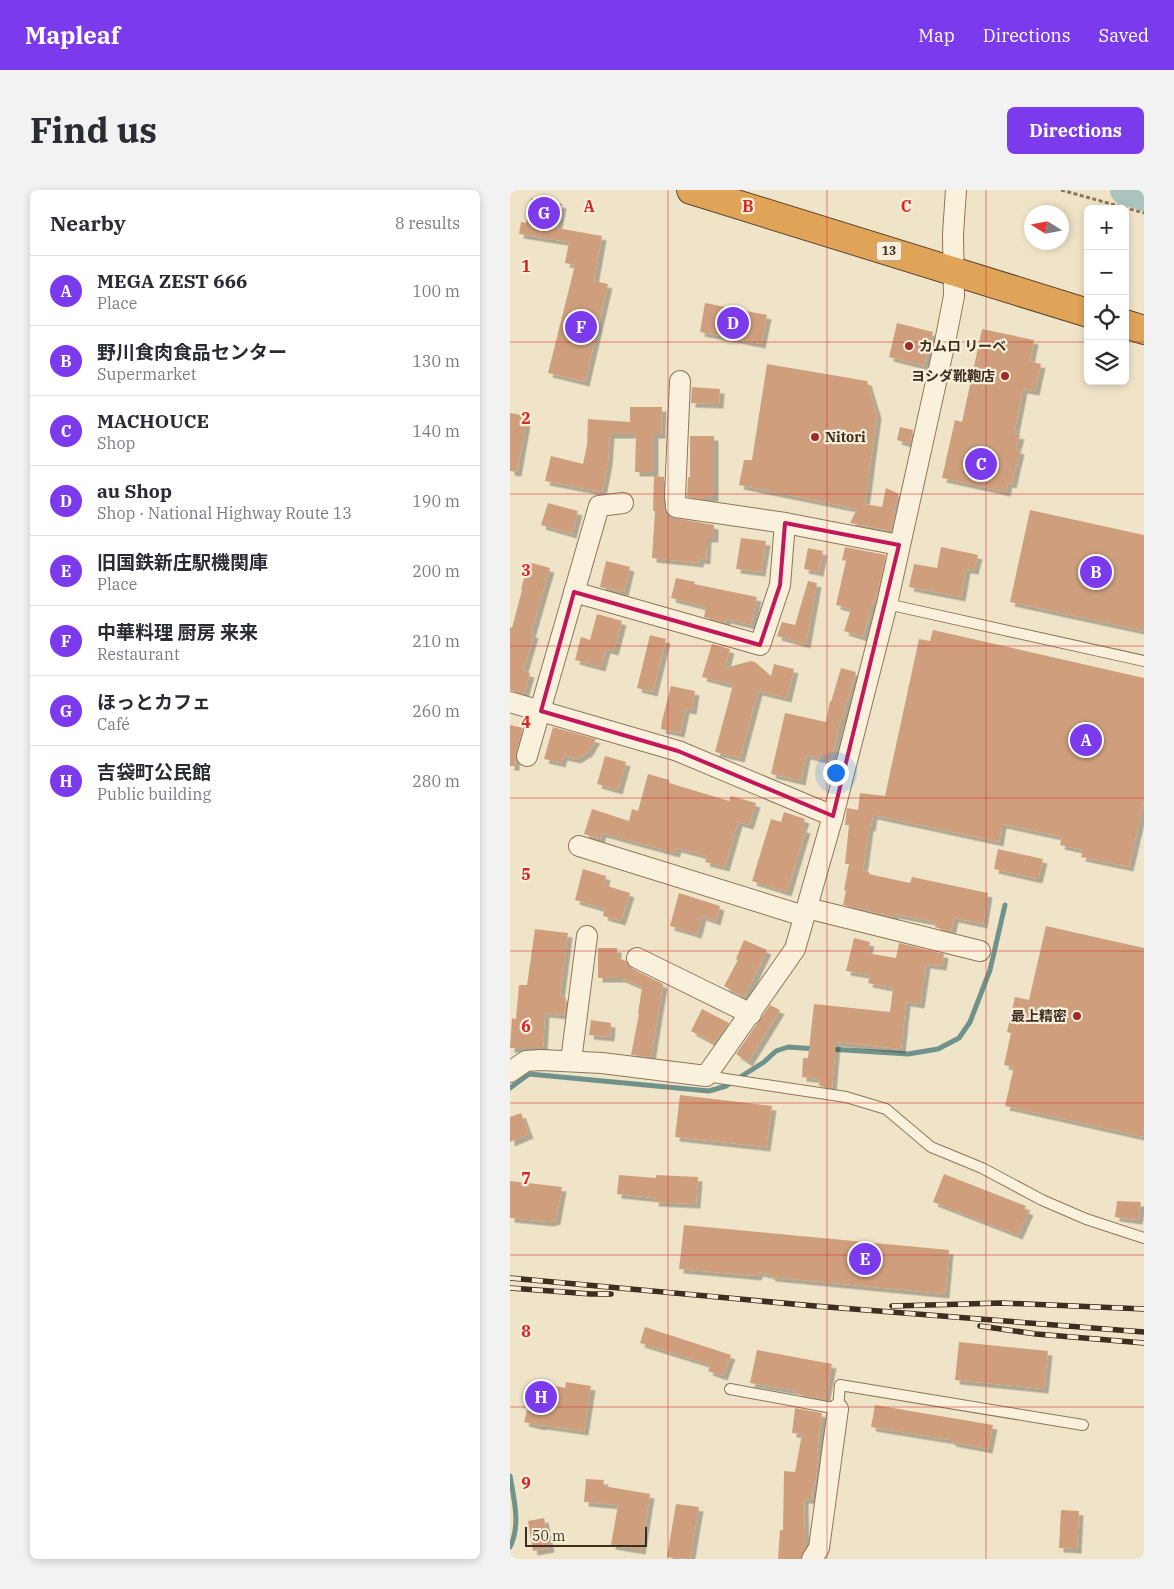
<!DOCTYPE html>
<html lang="en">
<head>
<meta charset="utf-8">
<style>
	:root { --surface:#fff; --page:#f2f2f3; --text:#2b2b33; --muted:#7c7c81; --line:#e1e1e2; --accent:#7c3aed }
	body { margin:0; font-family:"IBM Plex Serif","Noto Sans JP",serif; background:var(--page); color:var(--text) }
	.controls { position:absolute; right:15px; top:15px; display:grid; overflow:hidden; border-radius:8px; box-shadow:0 2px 8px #0003 }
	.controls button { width:45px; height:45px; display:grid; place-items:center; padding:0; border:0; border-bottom:1px solid var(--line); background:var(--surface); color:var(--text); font:25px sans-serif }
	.compass { position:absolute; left:514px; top:15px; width:45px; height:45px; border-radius:50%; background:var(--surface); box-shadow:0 2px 8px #0003; rotate:281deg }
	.scale { position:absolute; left:15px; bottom:12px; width:122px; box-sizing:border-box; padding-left:5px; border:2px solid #3d2e20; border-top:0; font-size:14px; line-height:18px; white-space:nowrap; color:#3d2e20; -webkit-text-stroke:4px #f7eed8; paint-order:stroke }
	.you { position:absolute; left:325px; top:582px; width:18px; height:18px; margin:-12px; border:4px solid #fff; border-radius:50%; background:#1a73e8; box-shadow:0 0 0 8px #1a73e833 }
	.badge { display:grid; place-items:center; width:32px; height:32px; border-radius:50%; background:var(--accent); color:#fff; font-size:16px; font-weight:700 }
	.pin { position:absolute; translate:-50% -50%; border:2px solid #fff; box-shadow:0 1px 5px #0006 }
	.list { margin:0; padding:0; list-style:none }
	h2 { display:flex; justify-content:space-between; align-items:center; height:65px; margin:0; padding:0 20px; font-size:21px }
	h2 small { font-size:16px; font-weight:400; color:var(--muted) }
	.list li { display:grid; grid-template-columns:32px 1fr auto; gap:15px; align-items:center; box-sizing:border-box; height:70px; padding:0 20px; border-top:1px solid var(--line) }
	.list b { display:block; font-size:19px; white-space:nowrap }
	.list p { margin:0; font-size:16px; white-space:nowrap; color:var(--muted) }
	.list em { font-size:16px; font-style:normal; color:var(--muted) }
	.icon { flex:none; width:28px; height:28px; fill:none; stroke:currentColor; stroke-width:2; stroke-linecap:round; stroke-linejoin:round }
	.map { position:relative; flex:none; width:634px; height:1369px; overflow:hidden; border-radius:8px }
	header { display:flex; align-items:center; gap:30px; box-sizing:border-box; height:70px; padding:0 25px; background:var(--accent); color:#fff }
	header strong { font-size:24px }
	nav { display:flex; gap:28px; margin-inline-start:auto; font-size:18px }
	.intro { display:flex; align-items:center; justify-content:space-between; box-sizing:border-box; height:120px; padding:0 30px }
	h1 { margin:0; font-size:35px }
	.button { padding:12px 22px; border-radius:8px; background:var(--accent); color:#fff; font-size:18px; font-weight:700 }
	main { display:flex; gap:30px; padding:0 30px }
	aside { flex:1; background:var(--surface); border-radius:8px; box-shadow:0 2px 8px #0003 }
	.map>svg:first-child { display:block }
</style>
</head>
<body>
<header>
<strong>Mapleaf</strong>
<nav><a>Map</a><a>Directions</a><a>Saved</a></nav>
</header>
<div class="intro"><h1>Find us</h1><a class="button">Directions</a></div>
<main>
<aside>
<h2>Nearby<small>8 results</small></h2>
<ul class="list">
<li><span class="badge">A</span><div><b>MEGA ZEST 666</b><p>Place</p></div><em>100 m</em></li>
<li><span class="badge">B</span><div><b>野川食肉食品センター</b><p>Supermarket</p></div><em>130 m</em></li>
<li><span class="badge">C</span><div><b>MACHOUCE</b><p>Shop</p></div><em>140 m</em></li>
<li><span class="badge">D</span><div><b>au Shop</b><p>Shop · National Highway Route 13</p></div><em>190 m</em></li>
<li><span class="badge">E</span><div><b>旧国鉄新庄駅機関庫</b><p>Place</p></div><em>200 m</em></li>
<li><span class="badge">F</span><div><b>中華料理 厨房 来来</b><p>Restaurant</p></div><em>210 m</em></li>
<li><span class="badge">G</span><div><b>ほっとカフェ</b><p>Café</p></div><em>260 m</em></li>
<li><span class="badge">H</span><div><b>吉袋町公民館</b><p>Public building</p></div><em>280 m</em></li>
</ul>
</aside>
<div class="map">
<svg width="634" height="1369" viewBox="0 0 634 1369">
	<defs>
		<filter id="shadow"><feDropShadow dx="4.5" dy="4.5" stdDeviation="0" flood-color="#0004"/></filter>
	</defs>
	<rect width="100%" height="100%" fill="#f0e4c8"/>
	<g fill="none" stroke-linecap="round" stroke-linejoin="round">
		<g stroke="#6f938a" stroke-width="5">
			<polyline points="319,859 398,864 428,859 449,848 460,832 480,780 495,715"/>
			<polyline points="0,898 19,884 199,901 216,896 254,872 266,861 278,857 306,859"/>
			<path d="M0 1286C4 1310 11 1335 0 1357"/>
		</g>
		<polyline stroke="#a9c4bc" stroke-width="30" points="615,0 634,6"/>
	</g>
	<g fill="#cf9f7d" filter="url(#shadow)">
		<polygon points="21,8 52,14 47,38 92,46 84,91 98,94 75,192 38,183 65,75 55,73 59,52 9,44 11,32 16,33"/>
		<polygon points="195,113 257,125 251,154 190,142"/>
		<polygon points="387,133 423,142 414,176 379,167"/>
		<polygon points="472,139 524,150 520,171 531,174 525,201 513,199 504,244 510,245 506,259 510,260 502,294 498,293 496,302 432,288 445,230 452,232"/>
		<polygon points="257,174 357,191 367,224 355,314 372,317 376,298 389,304 383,321 385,322 381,341 340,333 347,319 229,295 234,270 242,270"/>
		<polygon points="182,197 210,199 209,214 181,213"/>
		<polygon points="120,217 152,217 151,244 144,244 144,282 125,282 126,244 100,244 98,271 92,302 35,291 41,266 73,274 77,255 78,229 120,232"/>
		<polygon points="0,223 17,226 7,282 0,281"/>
		<polygon points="390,237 403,240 400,254 387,250"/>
		<polygon points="180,246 204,246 204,307 193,307 193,309 177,307 178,287 180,287"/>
		<polygon points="144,286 154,287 154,318 159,327 204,335 204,348 197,348 196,370 190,369 189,373 142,368 145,321 143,321"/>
		<polygon points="38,313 68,321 62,344 31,335"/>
		<polygon points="520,320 634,345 634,441 500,412"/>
		<polygon points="231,348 256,351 251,382 226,379"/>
		<polygon points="335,357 376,365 365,412 363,411 353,447 334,441 341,419 326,415 336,371 332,370"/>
		<polygon points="431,357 468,365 464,380 456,379 451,407 399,397 404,374 427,378"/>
		<polygon points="298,358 313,361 309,382 294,379"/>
		<polygon points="96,371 120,377 114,402 90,397"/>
		<polygon points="18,372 40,378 21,443 24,444 13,481 20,483 14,504 0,500 0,437 2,438 12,400 11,400"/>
		<polygon points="166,388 185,392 184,394 247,407 241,435 216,429 215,433 194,427 196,417 161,408"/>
		<polygon points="298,391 307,393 296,454 267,446 272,432 285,435"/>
		<polygon points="87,424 112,431 104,461 96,459 91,477 65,470 71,447 80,450"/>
		<polygon points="423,440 634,488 634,612 619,677 571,667 573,660 550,655 552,647 492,634 489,652 363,625 361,637 359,637 353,681 359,682 359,684 400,693 402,687 478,703 473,734 444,728 441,742 425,737 426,732 384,724 383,727 333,715 336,701 334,700 339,674 335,674 339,635 335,635 337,618 348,620 350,603 375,606 409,449 420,451"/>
		<polygon points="140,445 156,449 143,502 127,498"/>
		<polygon points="202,454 220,459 215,478 241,471 245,472 261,486 264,474 284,479 277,508 248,501 230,568 205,562 223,495 192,487"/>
		<polygon points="331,478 346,482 338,509 337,508 333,529 331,529 321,571 296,565 291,591 261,584 275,523 316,532 320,511 321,512"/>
		<polygon points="161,496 185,501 182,520 175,519 170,543 151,539 152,531"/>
		<polygon points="0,535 13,538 6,563 5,576 0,576"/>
		<polygon points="43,537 86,549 78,562 66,569 53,566 51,573 34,569"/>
		<polygon points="95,566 116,572 108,600 87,594"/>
		<polygon points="138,584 159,590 159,593 219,611 221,606 246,613 239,635 228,632 215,677 195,672 197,666 167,658 165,663 92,643 90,649 74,644 82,619 119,631 122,619 128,621"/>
		<polygon points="274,622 295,629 292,638 296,639 277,702 242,691 261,629 271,632"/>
		<polygon points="488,659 533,669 528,689 484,679"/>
		<polygon points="73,679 96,686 94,695 120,703 111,731 93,726 95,719 65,710"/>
		<polygon points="169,703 210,716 206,731 192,726 187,744 160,736"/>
		<polygon points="536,736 634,758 634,947 495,916 504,877 494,875 501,843 497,842 505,807 519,810"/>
		<polygon points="25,739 58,743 50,806 56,807 54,825 35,823 33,858 0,858 2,828 6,829 9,795 17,795"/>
		<polygon points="344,748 360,752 357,763 386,768 389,753 434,764 432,776 416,774 410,814 396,812 391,859 326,852 322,898 309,896 310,889 292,887 293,868 298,868 304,814 380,822 383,798 358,793 360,785 336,781"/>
		<polygon points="234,750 257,760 234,807 214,796 228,770 226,769"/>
		<polygon points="88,758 107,758 107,767 116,771 121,778 153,794 141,867 121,865 129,824 128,824 132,797 111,788 88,788"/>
		<polygon points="260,815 270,820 238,872 226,864"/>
		<polygon points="192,819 219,833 204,853 181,841"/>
		<polygon points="81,830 101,833 100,847 79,845"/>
		<polygon points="170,905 262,916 256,957 165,947"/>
		<polygon points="11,923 19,944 0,952 0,927"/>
		<polygon points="434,984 516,1016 514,1019 519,1021 508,1045 423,1012"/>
		<polygon points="109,985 146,988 146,985 188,987 186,1014 144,1012 145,1008 107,1004"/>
		<polygon points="0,991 52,997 46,1030 39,1032 0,1028"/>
		<polygon points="607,1011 631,1012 628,1030 605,1027"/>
		<polygon points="174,1035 439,1060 435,1104 261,1087 261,1085 249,1082 247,1086 169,1079"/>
		<polygon points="135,1137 221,1165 213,1186 198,1181 201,1175 130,1153"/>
		<polygon points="449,1152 538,1161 534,1199 445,1190"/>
		<polygon points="247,1160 322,1174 315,1210 287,1204 288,1201 240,1193"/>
		<polygon points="25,1191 55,1198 56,1192 81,1196 74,1241 32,1235 31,1236 14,1232"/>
		<polygon points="365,1215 483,1235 478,1259 441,1252 441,1250 361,1237"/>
		<polygon points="285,1218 312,1223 307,1262 309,1263 305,1295 303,1294 302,1310 294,1309 295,1358 290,1369 268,1369 270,1340 273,1340 274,1281 285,1282 292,1244 282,1243"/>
		<polygon points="76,1289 94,1290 93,1296 140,1304 131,1360 101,1355 108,1315 74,1312"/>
		<polygon points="166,1314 189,1317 180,1369 157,1367"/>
		<polygon points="551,1320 569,1321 567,1359 549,1358"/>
		<polygon points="34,1328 40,1358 23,1361 18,1331"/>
	</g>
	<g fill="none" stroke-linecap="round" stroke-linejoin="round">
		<defs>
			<g id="lane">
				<polyline points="377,414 634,471"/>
				<polyline points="196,886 336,907 376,919 421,957 472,978 532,1010 576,1029 634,1048"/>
				<polyline points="220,1199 328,1219 330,1195 573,1235"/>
			</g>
			<g id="street">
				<polyline points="170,191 165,306 166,317 275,333 389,355"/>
				<polyline points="64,402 250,455 270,395 275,333"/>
				<polyline points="0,512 168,561 323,626"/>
				<polyline points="17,566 89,316 113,313"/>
				<polyline points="69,656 294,726"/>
				<polyline points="297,718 470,761"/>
				<polyline points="127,768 241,824"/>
				<polyline points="61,871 77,746"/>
				<polyline points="0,882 16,871 31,870 92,873 196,886 285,759 323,626 377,414 436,147 444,106 443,44 446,0"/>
				<polyline points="302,1369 309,1358 328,1219"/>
			</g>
			<g id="highway">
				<polyline points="181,0 578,123"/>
				<polyline points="615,134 634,140"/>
			</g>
		</defs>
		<use href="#lane" stroke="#8d765c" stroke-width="12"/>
		<use href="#street" stroke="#8d765c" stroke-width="22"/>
		<use href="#highway" stroke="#5b4430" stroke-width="30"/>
		<polyline stroke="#8d765c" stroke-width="3" stroke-dasharray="4 2.5" stroke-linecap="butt" points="551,0 634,23"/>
		<use href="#lane" stroke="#faf1dc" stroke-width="10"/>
		<use href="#street" stroke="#faf1dc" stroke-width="20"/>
		<use href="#highway" stroke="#e0a458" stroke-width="28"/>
		<defs>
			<g id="rail">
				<polyline points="0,1088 305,1116 634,1142"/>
				<polyline points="0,1098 81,1104 101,1104"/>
				<polyline points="382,1116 492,1113 634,1119"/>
				<polyline points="470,1136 526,1144 634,1153"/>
			</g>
		</defs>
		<use href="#rail" stroke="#3d2e20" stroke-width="5.5"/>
		<use href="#rail" stroke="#f7eed8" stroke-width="4" stroke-dasharray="11" stroke-linecap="butt"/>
	</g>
	<path fill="none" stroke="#c2185b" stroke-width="4" stroke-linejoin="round" d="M275 333 389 355 323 626 168 561 31 521 64 402 250 455 270 395Z"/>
	<path fill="none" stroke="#d62828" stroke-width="1" stroke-opacity="0.55" d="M158 0V1369M317 0V1369M476 0V1369M0 152H578M615 152H634M0 304H634M0 456H634M0 608H634M0 761H634M0 913H634M0 1065H634M0 1217H634"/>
	<g fill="#9e2a2b" stroke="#f7eed8" stroke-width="2">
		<circle cx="399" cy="156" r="5"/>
		<circle cx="495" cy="186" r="5"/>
		<circle cx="305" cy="247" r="5"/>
		<circle cx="567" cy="826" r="5"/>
	</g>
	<g text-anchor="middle" stroke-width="4.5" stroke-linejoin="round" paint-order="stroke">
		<rect fill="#f7eed8" stroke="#756857" stroke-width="1" x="366.5" y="51.5" width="25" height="19" rx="4"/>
		<g font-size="12" font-weight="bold" fill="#3d2e20">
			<text x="379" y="65">13</text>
		</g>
		<g font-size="14" font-weight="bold" fill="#3d2e20" stroke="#f7eed8" text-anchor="start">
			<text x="409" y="161">カムロ リーベ</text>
			<text x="485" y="191" text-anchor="end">ヨシダ靴鞄店</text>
			<text x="315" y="252">Nitori</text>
			<text x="557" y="831" text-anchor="end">最上精密</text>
		</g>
	</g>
	<g font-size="16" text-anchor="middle" font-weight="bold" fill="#d62828" stroke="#f7eed8" stroke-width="4.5" stroke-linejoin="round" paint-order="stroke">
		<text x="79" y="22">A</text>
		<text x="238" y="22">B</text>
		<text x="396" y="22">C</text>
		<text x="16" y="82">1</text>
		<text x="16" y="234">2</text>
		<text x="16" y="386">3</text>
		<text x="16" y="538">4</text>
		<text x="16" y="690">5</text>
		<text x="16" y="842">6</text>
		<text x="16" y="994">7</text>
		<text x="16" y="1147">8</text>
		<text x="16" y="1299">9</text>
	</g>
</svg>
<div class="controls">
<button>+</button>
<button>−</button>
<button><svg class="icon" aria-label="locate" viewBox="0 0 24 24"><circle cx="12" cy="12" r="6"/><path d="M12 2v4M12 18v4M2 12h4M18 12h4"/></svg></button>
<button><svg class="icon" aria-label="layers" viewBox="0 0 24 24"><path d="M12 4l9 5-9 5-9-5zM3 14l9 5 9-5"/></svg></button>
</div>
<svg class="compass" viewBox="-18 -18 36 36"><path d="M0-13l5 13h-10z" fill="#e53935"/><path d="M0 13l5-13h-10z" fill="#7c7c81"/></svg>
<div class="scale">50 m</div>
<div class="you"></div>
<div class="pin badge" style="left:576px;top:550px">A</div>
<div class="pin badge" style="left:586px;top:382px">B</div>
<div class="pin badge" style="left:471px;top:274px">C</div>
<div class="pin badge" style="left:223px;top:133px">D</div>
<div class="pin badge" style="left:355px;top:1069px">E</div>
<div class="pin badge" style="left:71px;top:137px">F</div>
<div class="pin badge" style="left:34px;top:23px">G</div>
<div class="pin badge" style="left:31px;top:1207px">H</div>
</div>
</main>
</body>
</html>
